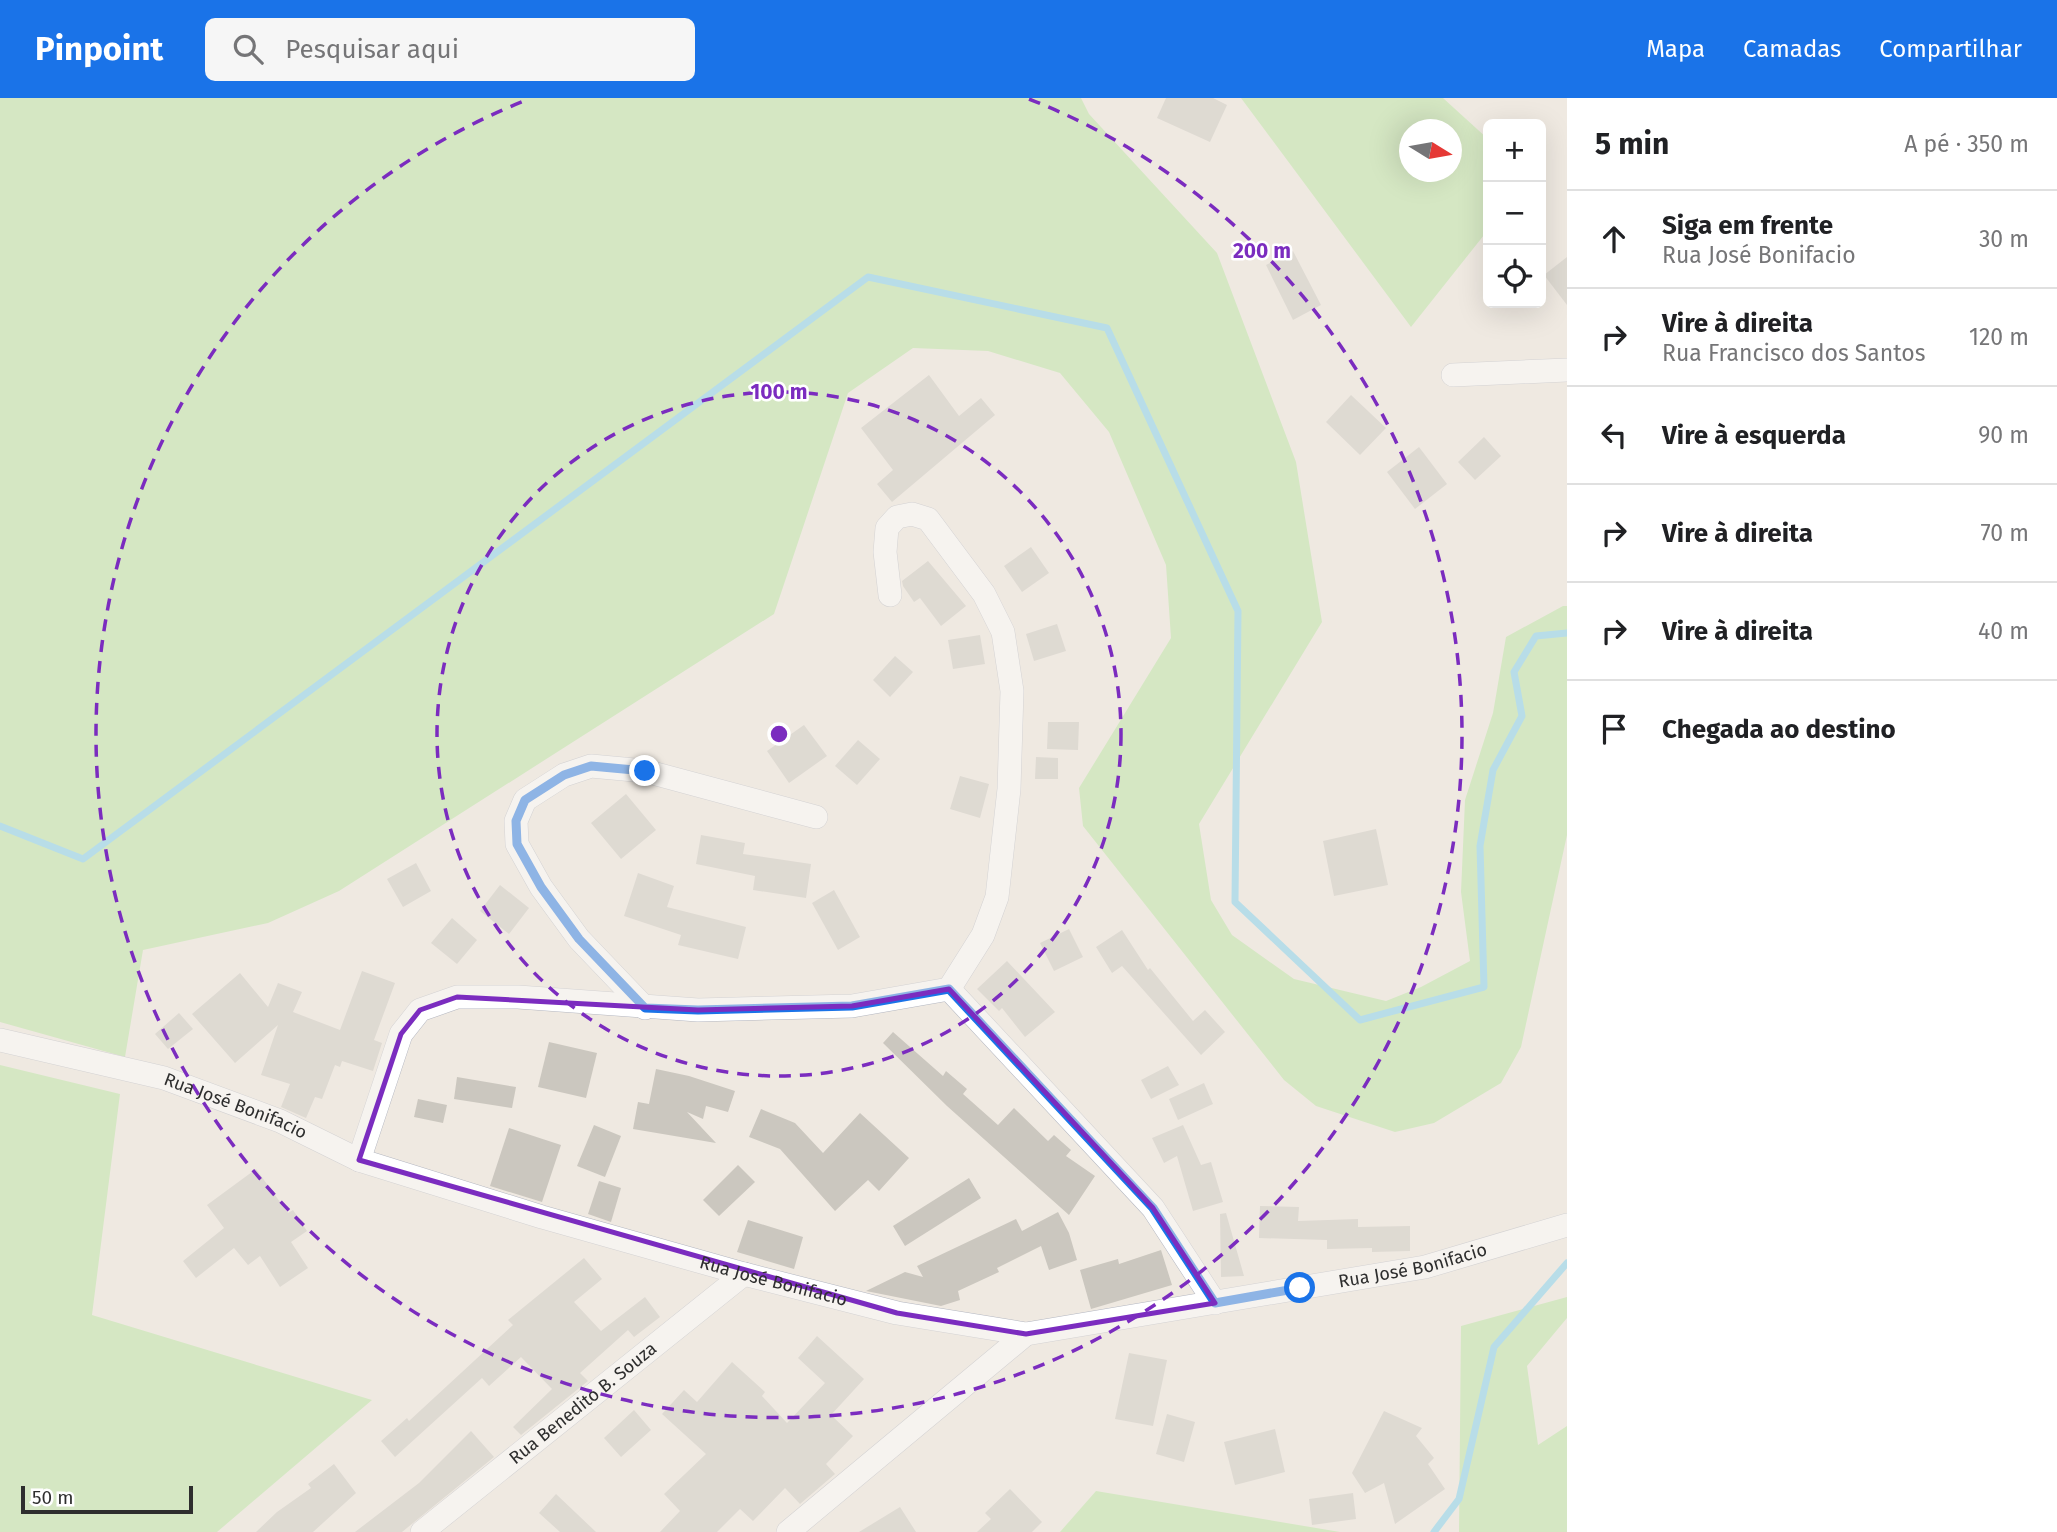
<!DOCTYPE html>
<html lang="pt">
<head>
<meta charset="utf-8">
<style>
	:root { --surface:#fff; --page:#f6f6f6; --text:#202124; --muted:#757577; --line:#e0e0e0; --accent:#1a73e8 }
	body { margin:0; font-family:"Fira Sans",sans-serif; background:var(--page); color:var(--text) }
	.controls { position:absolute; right:21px; top:21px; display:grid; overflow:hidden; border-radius:10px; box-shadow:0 7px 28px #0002 }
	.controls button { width:63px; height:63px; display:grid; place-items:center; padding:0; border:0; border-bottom:2px solid var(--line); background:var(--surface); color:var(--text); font:35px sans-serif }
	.compass { position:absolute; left:1399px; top:21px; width:63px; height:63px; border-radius:50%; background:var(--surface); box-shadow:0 7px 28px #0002; rotate:101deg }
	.scale { position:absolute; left:21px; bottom:18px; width:172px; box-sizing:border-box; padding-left:7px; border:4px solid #2e2e2e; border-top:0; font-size:19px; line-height:24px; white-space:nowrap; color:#2e2e2e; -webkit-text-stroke:5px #fff; paint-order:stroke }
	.stop { position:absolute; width:21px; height:21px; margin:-16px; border:5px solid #1a73e8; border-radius:50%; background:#fff }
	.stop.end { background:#1a73e8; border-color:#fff; box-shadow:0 2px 7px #0008 }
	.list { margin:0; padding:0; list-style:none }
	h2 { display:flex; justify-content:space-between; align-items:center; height:91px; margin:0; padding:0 28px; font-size:30px }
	h2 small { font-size:23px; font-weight:400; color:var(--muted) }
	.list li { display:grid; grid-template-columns:46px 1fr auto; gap:21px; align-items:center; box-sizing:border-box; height:98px; padding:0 28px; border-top:2px solid var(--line) }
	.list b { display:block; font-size:26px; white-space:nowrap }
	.list p { margin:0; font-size:23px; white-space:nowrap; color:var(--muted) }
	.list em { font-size:23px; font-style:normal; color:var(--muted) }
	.icon { flex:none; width:38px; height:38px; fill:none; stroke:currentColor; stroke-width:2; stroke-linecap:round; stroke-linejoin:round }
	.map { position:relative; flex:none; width:1567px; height:1434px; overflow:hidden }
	header { display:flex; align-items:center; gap:42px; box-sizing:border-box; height:98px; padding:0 35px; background:var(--accent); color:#fff }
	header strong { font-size:33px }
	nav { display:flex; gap:38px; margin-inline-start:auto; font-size:24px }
	.search { width:490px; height:63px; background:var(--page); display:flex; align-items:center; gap:18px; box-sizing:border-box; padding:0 24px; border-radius:10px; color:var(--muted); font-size:26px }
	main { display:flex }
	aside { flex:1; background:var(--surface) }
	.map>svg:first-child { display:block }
</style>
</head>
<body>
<header>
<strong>Pinpoint</strong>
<div class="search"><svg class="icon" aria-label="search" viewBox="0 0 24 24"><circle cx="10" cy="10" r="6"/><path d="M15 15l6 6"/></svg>Pesquisar aqui</div>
<nav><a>Mapa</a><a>Camadas</a><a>Compartilhar</a></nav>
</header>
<main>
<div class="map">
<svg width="1567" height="1434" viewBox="0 0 1567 1434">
	<rect width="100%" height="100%" fill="#efe9e1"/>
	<g fill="#b6e59e" fill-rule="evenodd">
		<polygon points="0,0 1081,0 1089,16 1217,155 1296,364 1322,524 1199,726 1211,802 1232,837 1294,881 1386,903 1421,889 1470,863 1461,794 1465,702 1493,615 1506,539 1563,508 1567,508 1567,737 1521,949 1501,985 1434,1025 1395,1034 1316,1008 1284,982 1083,728 1079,690 1171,540 1166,467 1109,334 1060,275 988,253 913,250 848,295 774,516 339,793 268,825 143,852 125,959 0,924"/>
		<path d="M1241 0H1443L1488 41V132L1411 229ZM1409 32H1451V74H1409Z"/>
		<polygon points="0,967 120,996 92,1217 372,1302 217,1434 0,1434"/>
		<polygon points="1567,1199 1567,1220 1527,1268 1538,1347 1567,1328 1567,1434 1459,1434 1461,1228"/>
		<polygon points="1096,1393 1340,1434 1060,1434"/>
	</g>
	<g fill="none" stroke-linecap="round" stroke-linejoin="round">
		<g stroke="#75cff0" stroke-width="7">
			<polyline points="0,728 83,761 868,179 1107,230 1238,513 1235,804 1360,922 1484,889 1480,748 1493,672 1522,618 1514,574 1536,538 1567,535"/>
			<polyline points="1434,1434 1459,1401 1494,1249 1567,1165"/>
		</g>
	</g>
	<g fill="#cbc7bf">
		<polygon points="1166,0 1213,0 1227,7 1210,44 1157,20"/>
		<polygon points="1293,153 1321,207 1293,222 1266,167"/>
		<polygon points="1567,159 1567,207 1544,177"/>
		<polygon points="929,277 959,318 981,300 995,317 892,404 877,386 893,372 861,330"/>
		<polygon points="1351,297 1386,330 1360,357 1326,324"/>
		<polygon points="1484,339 1501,358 1475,382 1458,364"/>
		<polygon points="1419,349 1447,386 1415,411 1387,374"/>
		<polygon points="1031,449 1049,475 1022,494 1004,468"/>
		<polygon points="928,463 966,508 941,528 920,500 914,504 903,488 902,483"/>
		<polygon points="1057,526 1066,553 1034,563 1026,536"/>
		<polygon points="980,537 985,566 953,571 948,542"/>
		<polygon points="895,558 913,574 890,599 873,582"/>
		<polygon points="1048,624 1079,624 1078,652 1047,651"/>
		<polygon points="804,627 827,658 789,685 767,653"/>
		<polygon points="858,642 880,661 857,687 835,668"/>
		<polygon points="1036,659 1058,660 1058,681 1035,681"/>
		<polygon points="960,678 989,686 980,720 950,711"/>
		<polygon points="626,696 656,732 621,761 591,725"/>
		<polygon points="1376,731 1388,787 1334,798 1323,743"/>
		<polygon points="701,737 745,745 743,756 811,766 806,800 753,792 755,778 696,766"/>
		<polygon points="416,765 431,793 403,809 387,781"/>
		<polygon points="638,775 674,788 667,809 746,829 738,861 678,847 681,837 624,818"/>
		<polygon points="500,787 529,810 509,836 480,813"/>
		<polygon points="834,792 860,839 838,852 812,805"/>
		<polygon points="452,820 477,842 457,866 431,845"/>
		<polygon points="1069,831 1083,859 1054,873 1040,845"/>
		<polygon points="1122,832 1148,872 1150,870 1193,923 1205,912 1225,934 1201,957 1122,868 1112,875 1096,849"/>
		<polygon points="1007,863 1055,914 1025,939 1002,910 999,913 977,891"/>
		<polygon points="362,873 395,885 374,942 382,945 373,973 342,963 340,969 335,967 322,1001 315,999 306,1020 281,1009 290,986 261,977 278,927 235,965 192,916 240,875 268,909 278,885 302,894 293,914 340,932"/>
		<polygon points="179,915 193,931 168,951 155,936"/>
		<polygon points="893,934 943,978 946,973 967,991 963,996 998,1027 1014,1010 1048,1043 1054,1037 1071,1052 1066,1058 1095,1078 1069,1117 947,1008 883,945"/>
		<polygon points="549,944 597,955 586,1000 538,989"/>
		<polygon points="1168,968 1179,987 1151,1001 1141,982"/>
		<polygon points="656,971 689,978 735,993 728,1014 706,1008 703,1021 687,1014 716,1045 633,1031 638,1004 649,1006"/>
		<polygon points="457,979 516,989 512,1010 454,1001"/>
		<polygon points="1204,985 1213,1006 1178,1022 1169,1001"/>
		<polygon points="418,1001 447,1007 443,1025 414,1019"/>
		<polygon points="761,1011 795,1025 823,1055 860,1015 909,1060 879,1093 868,1082 835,1113 780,1051 749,1039"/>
		<polygon points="594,1027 621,1038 605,1079 577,1068"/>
		<polygon points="1183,1027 1201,1067 1211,1064 1223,1104 1193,1113 1177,1058 1164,1065 1152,1040"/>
		<polygon points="509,1030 561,1047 542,1104 490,1088"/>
		<polygon points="738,1067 755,1084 719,1118 703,1102"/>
		<polygon points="256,1071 288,1115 293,1112 307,1133 291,1144 308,1170 280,1189 260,1158 248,1167 234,1150 196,1180 183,1163 224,1130 207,1107"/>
		<polygon points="969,1080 981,1100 905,1148 893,1128"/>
		<polygon points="599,1083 621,1090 611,1124 588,1116"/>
		<polygon points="1260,1108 1299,1109 1298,1123 1358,1121 1358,1129 1410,1128 1410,1153 1372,1154 1372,1150 1327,1151 1327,1142 1259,1140"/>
		<polygon points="1058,1114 1069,1135 1077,1162 1049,1172 1041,1148 997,1170 999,1174 958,1193 960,1202 941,1208 866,1193 905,1174 923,1179 917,1168 1016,1121 1022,1133"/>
		<polygon points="1226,1115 1244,1178 1221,1179 1220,1116"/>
		<polygon points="748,1122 803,1139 794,1171 737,1154"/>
		<polygon points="1161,1152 1172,1187 1091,1211 1080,1172 1118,1161 1119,1166"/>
		<polygon points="584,1160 602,1181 574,1204 601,1233 645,1199 660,1219 634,1239 628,1232 580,1275 588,1283 521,1337 513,1329 552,1291 521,1259 489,1288 482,1280 395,1359 381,1343 407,1320 409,1323 513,1227 508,1222"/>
		<polygon points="817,1238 864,1281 831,1317 853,1338 826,1366 835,1376 800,1406 785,1390 753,1423 740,1411 717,1434 660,1434 680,1413 664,1396 706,1356 662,1316 684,1292 697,1304 732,1264 765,1294 762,1298 787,1325 825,1285 798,1260"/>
		<polygon points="1129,1255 1167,1262 1153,1328 1115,1321"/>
		<polygon points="634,1312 651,1332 621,1359 604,1340"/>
		<polygon points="1384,1313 1422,1330 1416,1338 1434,1360 1428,1366 1445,1391 1395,1426 1384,1385 1365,1395 1352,1375"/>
		<polygon points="1167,1316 1195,1324 1184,1364 1156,1356"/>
		<polygon points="1275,1331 1285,1374 1235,1387 1224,1344"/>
		<polygon points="471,1333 494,1359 402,1434 355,1434 419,1385"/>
		<polygon points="334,1366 356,1395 313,1434 256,1434 277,1414 311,1390 308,1386"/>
		<polygon points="1010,1391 1042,1424 1032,1434 977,1434 991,1421 985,1415"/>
		<polygon points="1353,1395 1356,1421 1312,1427 1309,1401"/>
		<polygon points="556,1396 596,1434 560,1434 539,1415"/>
		<polygon points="900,1409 916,1434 859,1434"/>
	</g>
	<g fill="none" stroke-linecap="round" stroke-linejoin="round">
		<defs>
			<g id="minor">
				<polyline points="1453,277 1567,272"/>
				<polyline points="949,891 1153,1110 1215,1205"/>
				<polyline points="645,910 579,841 541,789 517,746 516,723 525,702 564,677 591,668 645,673 816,719"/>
				<path id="s1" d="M0 942 164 980 280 1023 359 1062 542 1119 744 1176 897 1215 1026 1236 1425 1169 1567 1127"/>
				<polyline points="359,1062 401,936 420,912 457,899 518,899 698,912 852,908 949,891 983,837 997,799 1009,691 1012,593 1003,534 984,496 928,421 912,416 897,419 887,430 885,454 890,497"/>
				<path id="s2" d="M422 1434 744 1176"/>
				<polyline points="788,1434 1026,1236"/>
			</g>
		</defs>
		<use href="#minor" stroke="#b4b7c1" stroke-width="24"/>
		<use href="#minor" stroke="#fff" stroke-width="23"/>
	</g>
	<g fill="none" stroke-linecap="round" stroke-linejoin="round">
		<polyline stroke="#1a73e8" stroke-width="9" points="645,673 591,668 564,677 525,702 516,723 517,746 541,789 579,841 645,910 698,912 852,908 949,891 1153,1110 1215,1205 1300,1190"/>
	</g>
	<path d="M0 0H1567V1434H0ZM949 891 1153 1110 1215 1205 1026 1236 897 1215 359 1062 401 936 420 912 457 899 698 912 852 908Z" fill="#efe9e1" fill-opacity=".55" fill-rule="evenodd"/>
	<path fill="none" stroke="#7b2cbf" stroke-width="5" stroke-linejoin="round" d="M949 891 1153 1110 1215 1205 1026 1236 897 1215 359 1062 401 936 420 912 457 899 698 912 852 908Z"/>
	<g fill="none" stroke="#7b2cbf" stroke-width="3.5" stroke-dasharray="12 9">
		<circle cx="779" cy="636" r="342"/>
		<path d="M1029 1A683 683 0 1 1 529 1"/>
	</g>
	<g text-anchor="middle" stroke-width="5" stroke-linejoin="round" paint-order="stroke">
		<g font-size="18" fill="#2e2e2e" stroke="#fff">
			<text dy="6" stroke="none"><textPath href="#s1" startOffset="245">Rua José Bonifacio</textPath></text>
			<text dy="6" stroke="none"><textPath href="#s1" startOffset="1463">Rua José Bonifacio</textPath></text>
			<text dy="6" stroke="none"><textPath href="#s1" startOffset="812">Rua José Bonifacio</textPath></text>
			<text dy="6" stroke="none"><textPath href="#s2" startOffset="206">Rua Benedito B. Souza</textPath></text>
		</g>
	</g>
	<circle cx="779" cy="636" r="10" fill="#7b2cbf" stroke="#fff" stroke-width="3.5"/>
	<g font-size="21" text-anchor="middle" font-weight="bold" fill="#7b2cbf" stroke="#fff" stroke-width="5" stroke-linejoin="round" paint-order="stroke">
		<text x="1262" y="160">200 m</text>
		<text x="779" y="301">100 m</text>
	</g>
</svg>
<div class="controls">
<button>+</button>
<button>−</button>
<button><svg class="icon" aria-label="locate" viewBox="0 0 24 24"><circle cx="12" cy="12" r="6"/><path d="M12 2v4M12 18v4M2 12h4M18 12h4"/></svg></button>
</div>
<svg class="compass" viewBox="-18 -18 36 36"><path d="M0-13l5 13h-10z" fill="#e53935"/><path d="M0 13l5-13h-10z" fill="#757577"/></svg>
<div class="scale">50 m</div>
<div class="stop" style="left:1300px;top:1190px"></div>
<div class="stop end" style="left:645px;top:673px"></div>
</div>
<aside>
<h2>5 min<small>A pé · 350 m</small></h2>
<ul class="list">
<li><svg class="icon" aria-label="ahead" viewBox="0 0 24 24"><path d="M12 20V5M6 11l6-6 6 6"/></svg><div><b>Siga em frente</b><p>Rua José Bonifacio</p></div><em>30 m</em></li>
<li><svg class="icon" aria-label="right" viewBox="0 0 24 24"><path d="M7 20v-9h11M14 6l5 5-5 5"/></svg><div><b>Vire à direita</b><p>Rua Francisco dos Santos</p></div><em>120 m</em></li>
<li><svg class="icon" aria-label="left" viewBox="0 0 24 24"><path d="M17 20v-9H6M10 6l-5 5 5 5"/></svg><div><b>Vire à esquerda</b></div><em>90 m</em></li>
<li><svg class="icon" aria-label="right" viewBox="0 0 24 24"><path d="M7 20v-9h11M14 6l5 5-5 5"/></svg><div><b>Vire à direita</b></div><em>70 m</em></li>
<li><svg class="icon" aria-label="right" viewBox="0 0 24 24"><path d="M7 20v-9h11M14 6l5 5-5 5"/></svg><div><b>Vire à direita</b></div><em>40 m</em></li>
<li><svg class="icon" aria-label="arrive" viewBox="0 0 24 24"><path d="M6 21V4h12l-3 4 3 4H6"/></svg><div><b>Chegada ao destino</b></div></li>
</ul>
</aside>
</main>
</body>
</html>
